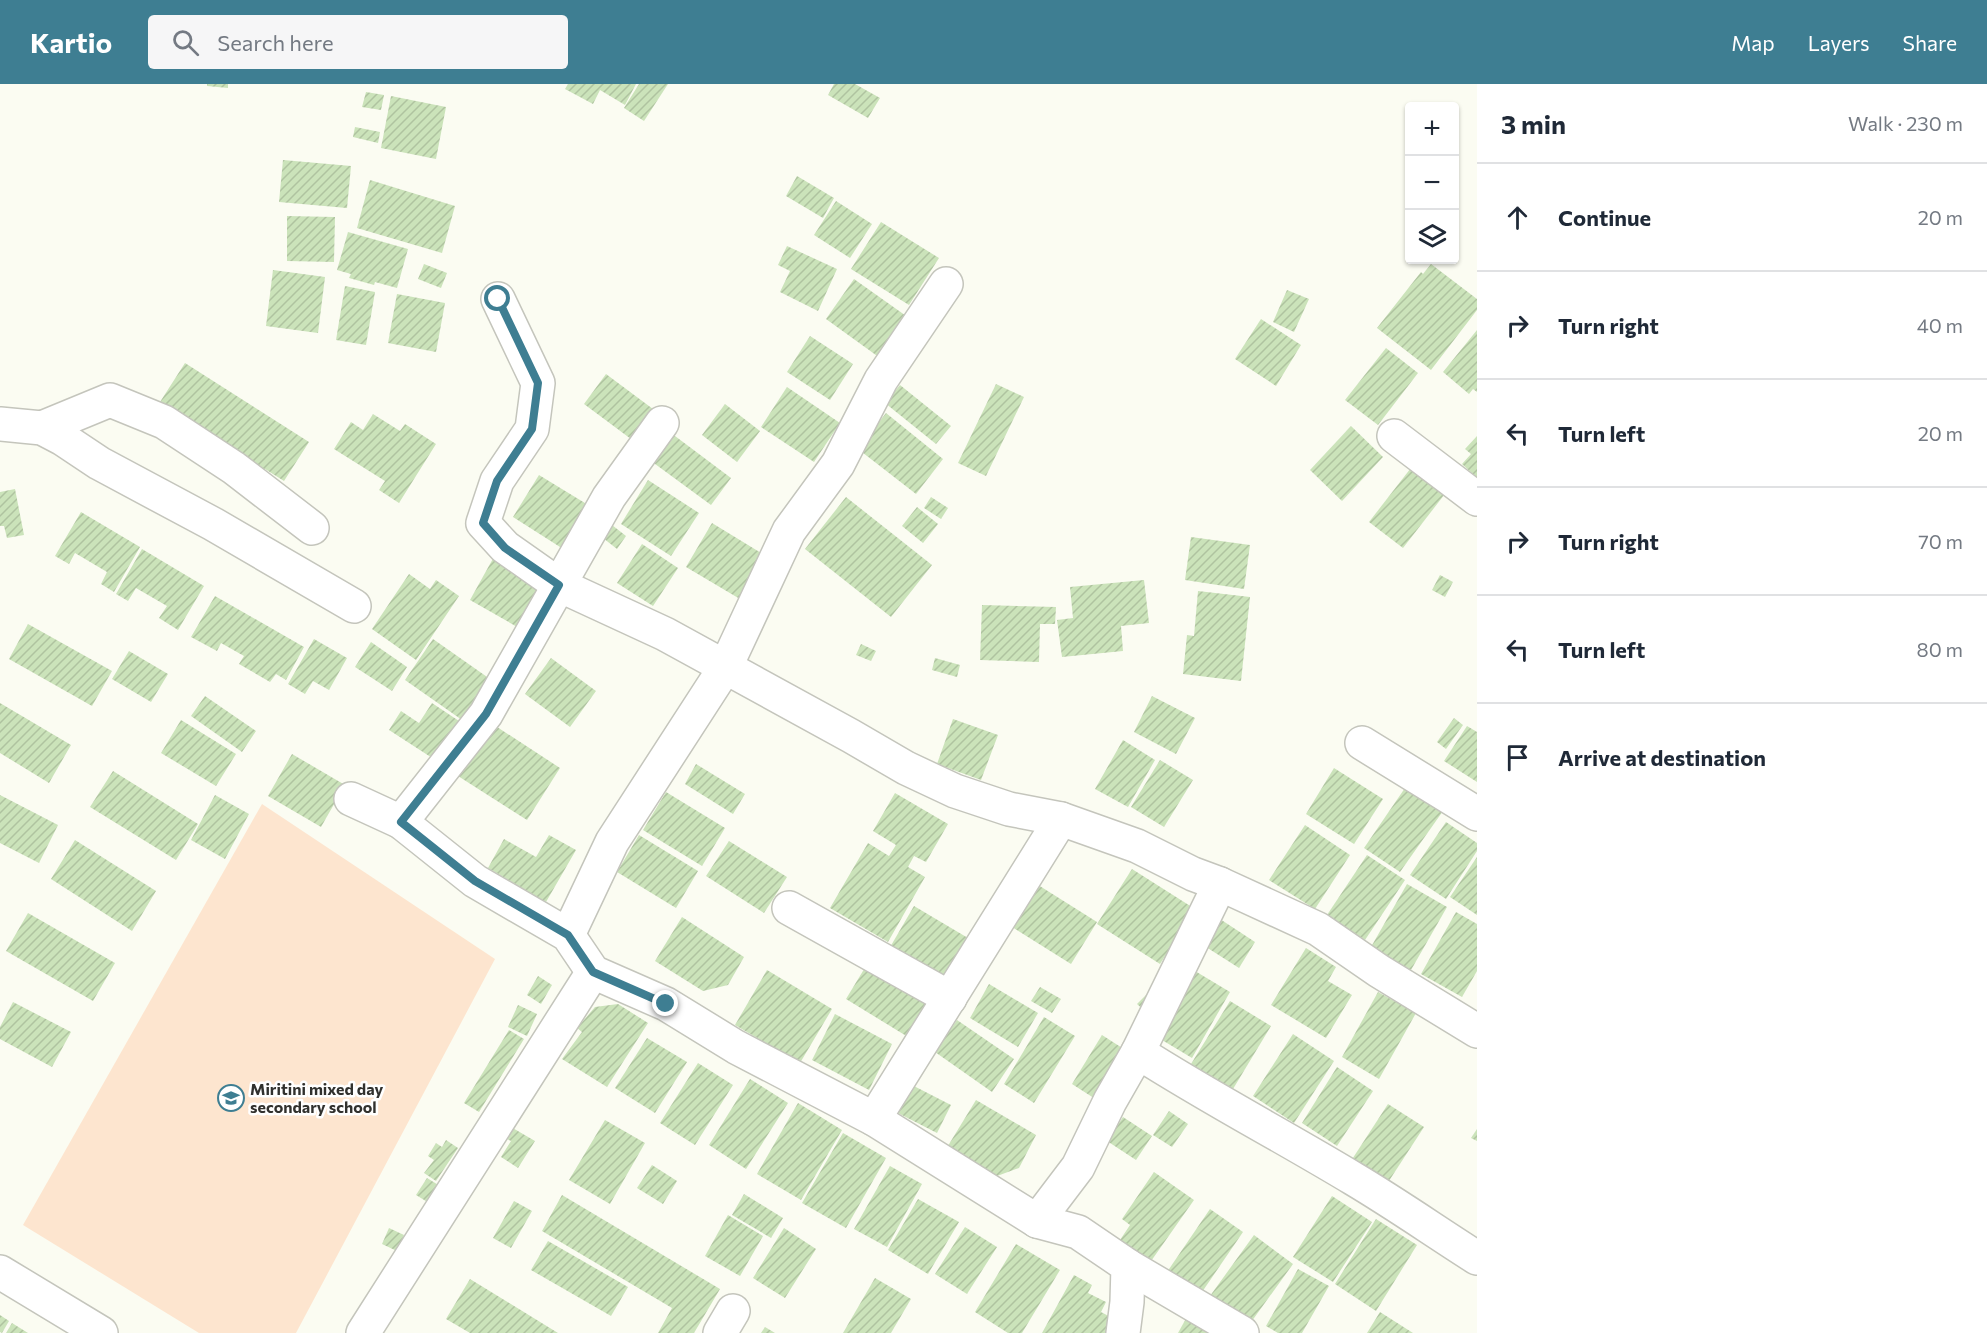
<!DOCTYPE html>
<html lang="en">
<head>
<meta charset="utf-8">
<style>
	:root { --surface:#fff; --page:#f6f6f7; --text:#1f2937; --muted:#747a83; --line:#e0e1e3; --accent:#3e7e92 }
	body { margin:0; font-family:Commissioner,sans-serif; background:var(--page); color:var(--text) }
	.controls { position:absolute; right:18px; top:18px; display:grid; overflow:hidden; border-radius:6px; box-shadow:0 2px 4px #0004 }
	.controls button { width:54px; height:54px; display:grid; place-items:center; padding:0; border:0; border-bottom:2px solid var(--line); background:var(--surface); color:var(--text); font:30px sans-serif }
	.stop { position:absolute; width:18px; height:18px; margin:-14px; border:4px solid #3e7e92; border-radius:50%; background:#fff }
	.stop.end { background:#3e7e92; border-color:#fff; box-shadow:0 2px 6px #0008 }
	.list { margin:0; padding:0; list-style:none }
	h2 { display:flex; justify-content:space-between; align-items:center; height:78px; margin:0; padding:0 24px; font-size:26px }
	h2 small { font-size:20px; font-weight:400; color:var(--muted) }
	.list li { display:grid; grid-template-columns:39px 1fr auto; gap:18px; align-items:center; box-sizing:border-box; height:108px; padding:0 24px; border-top:2px solid var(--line) }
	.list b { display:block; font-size:22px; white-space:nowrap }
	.list em { font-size:20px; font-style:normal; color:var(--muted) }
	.icon { flex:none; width:33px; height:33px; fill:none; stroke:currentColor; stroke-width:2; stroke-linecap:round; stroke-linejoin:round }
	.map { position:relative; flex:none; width:1477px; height:1249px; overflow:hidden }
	header { display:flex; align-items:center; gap:36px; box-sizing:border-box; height:84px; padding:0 30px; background:var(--accent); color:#fff }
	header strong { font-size:28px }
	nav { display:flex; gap:33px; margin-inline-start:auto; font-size:21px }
	.search { width:420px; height:54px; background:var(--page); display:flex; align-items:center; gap:15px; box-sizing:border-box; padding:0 21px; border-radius:6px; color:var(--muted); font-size:22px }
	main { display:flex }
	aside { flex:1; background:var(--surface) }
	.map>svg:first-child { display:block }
</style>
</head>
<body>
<header>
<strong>Kartio</strong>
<div class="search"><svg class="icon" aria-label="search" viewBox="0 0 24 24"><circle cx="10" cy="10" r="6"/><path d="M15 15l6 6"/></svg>Search here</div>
<nav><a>Map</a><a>Layers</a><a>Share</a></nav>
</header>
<main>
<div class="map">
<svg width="1477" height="1249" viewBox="0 0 1477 1249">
	<defs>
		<pattern id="building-hatch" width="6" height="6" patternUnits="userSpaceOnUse" patternTransform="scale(1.5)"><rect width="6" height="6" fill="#cbe3ba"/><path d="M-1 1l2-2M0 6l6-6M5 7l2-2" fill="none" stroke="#afc3a0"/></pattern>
	</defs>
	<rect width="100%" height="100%" fill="#fbfcf2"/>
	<polygon fill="#fde5cf" points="262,720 495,875 296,1249 199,1249 23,1141"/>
	<g fill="url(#building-hatch)">
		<polygon points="207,0 228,0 228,4 207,2"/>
		<polygon points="568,0 636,0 625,21 600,6 593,20 565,5"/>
		<polygon points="639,0 668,0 644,37 624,24"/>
		<polygon points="834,0 855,0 880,14 868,34 828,11"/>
		<polygon points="366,8 384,11 381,26 362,23"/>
		<polygon points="391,12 446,23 436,75 381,64"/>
		<polygon points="355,43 380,48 378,59 353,53"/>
		<polygon points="283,76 351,82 347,124 279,118"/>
		<polygon points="797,92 834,114 823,134 786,112"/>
		<polygon points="370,96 455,122 442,169 357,144"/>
		<polygon points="836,117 872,140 850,174 814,151"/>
		<polygon points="287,132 335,133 334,178 287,177"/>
		<polygon points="881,138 939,174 909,221 851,185"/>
		<polygon points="348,148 408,165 397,204 375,198 374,201 349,194 351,190 337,186"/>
		<polygon points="787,162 837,185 818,227 780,208 790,187 778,181"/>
		<polygon points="424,180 447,189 441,204 418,195"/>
		<polygon points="1431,180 1477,215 1477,226 1431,286 1377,244 1421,188 1423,190"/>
		<polygon points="273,186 325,193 318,249 266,242"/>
		<polygon points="854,195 909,234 880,274 826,235"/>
		<polygon points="345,202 375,208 366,261 336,256"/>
		<polygon points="1287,206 1309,215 1294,248 1273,238"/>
		<polygon points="397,210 445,219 436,268 388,259"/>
		<polygon points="1261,235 1301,261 1276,302 1235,275"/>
		<polygon points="1477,246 1477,308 1473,305 1469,310 1443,288"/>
		<polygon points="810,252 853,280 830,316 787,288"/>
		<polygon points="1386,264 1418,289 1378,341 1345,316"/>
		<polygon points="185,279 309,358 284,397 265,385 260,392 177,329 160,318"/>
		<polygon points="606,290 657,328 635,358 584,320"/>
		<polygon points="996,300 1024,313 986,392 958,379"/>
		<polygon points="900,301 951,342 936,360 885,319"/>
		<polygon points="787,303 840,339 814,378 761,343"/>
		<polygon points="725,320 760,347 737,378 702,351"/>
		<polygon points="886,329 943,375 916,410 858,365"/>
		<polygon points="373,330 400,347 405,340 436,360 399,419 379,406 385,397 334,365 351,338 363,346"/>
		<polygon points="1351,342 1383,373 1342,417 1310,386"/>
		<polygon points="671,349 731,394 711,421 651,377"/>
		<polygon points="1477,352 1477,394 1462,380 1471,370 1465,365"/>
		<polygon points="1414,380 1448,406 1403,464 1369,438"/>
		<polygon points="539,391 598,427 571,470 513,433"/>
		<polygon points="648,396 699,429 671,472 621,440"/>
		<polygon points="15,405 24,451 7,454 4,442 0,442 0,408"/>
		<polygon points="846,413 932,481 891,533 805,465"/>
		<polygon points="931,413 948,424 941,435 924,424"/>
		<polygon points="917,423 938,440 923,459 902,442"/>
		<polygon points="81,428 140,463 114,508 101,500 107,488 75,469 69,480 55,472"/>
		<polygon points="712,439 771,475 745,518 686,483"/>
		<polygon points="612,441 626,452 617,465 603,454"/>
		<polygon points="1191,453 1250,461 1244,505 1185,496"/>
		<polygon points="642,460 678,484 653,522 617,499"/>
		<polygon points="142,465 204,502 178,546 159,534 167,522 136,504 128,517 116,510"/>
		<polygon points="495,471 552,503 526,548 470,516"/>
		<polygon points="409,490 430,505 436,496 459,512 416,576 372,545"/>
		<polygon points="1440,491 1453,498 1445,513 1432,506"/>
		<polygon points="1144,496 1149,539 1121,542 1123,567 1062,573 1057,536 1073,534 1070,503"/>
		<polygon points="1198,507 1250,513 1241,597 1183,590 1187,551 1194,552"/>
		<polygon points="215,512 304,563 286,596 276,590 270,598 239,580 244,572 221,559 217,567 191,553"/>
		<polygon points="982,521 1056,523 1055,540 1040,540 1039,578 980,576"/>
		<polygon points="28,540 112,587 92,622 9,575"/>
		<polygon points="314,555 347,574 329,606 313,597 305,610 288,600"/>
		<polygon points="433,555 500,602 472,643 405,596"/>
		<polygon points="371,558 407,583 392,607 355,583"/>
		<polygon points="861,560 876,567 871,577 856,571"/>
		<polygon points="129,567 168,590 151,618 112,595"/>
		<polygon points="551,574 596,607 570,643 525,610"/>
		<polygon points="935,574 960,581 957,593 932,586"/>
		<polygon points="205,612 256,647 242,668 191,632"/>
		<polygon points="1152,612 1195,634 1176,670 1134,648"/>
		<polygon points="0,619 71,661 49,699 0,669"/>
		<polygon points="432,619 468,643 443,681 389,646 401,627 419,639"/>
		<polygon points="1454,634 1463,641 1446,665 1437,658"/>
		<polygon points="953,635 998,651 981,696 937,680"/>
		<polygon points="181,636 236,670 216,702 161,669"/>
		<polygon points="491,639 560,684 527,736 458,692"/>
		<polygon points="1467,642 1477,648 1477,698 1444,677"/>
		<polygon points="1123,656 1155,676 1128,723 1095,705"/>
		<polygon points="292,670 345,701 321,743 268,712"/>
		<polygon points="1160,676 1193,696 1164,743 1131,723"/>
		<polygon points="696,680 745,710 733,730 685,700"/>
		<polygon points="1334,684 1383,715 1354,760 1306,730"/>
		<polygon points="113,687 198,740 176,776 90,723"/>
		<polygon points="1407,701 1443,727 1400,788 1364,764"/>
		<polygon points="666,708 725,744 702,782 643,746"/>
		<polygon points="895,709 948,740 926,778 914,772 908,783 925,793 888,858 830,824 868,759 889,772 896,761 873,747"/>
		<polygon points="0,711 58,741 39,779 0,759"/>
		<polygon points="215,711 249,730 225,775 191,756"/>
		<polygon points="1446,738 1477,759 1477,767 1446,815 1410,791"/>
		<polygon points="1305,741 1350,771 1315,825 1269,796"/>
		<polygon points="549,751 576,766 546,818 488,784 504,755 536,773"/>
		<polygon points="639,751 698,787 676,824 617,788"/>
		<polygon points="75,756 156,807 132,847 51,795"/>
		<polygon points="729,757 787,793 764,829 706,792"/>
		<polygon points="1367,771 1405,796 1365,856 1327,831"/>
		<polygon points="1477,773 1477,831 1450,813"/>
		<polygon points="1132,785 1195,825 1160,880 1097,840"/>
		<polygon points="1035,799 1097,838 1071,880 1009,841"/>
		<polygon points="1407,800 1447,823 1411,886 1371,863"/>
		<polygon points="914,822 968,854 944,897 889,865"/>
		<polygon points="1456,828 1477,840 1477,887 1462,913 1421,890"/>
		<polygon points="28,829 115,879 93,917 6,867"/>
		<polygon points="682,833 744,873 728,901 703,907 655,877"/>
		<polygon points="1220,835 1255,858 1239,884 1203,861"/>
		<polygon points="1306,864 1336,883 1328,897 1352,911 1326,954 1271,921"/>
		<polygon points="869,877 931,915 908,953 846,915"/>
		<polygon points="1190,884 1230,908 1192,974 1152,950"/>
		<polygon points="767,886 832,925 800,979 735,941"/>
		<polygon points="538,892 552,901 541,920 527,911"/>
		<polygon points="989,900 1038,929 1018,963 970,934"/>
		<polygon points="1040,903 1061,915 1052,929 1031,917"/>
		<polygon points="1378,908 1416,929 1379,995 1342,973"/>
		<polygon points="1147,910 1155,918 1146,928 1137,920"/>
		<polygon points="1230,917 1271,942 1233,1005 1191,980"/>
		<polygon points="13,918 71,948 52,983 0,955 0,943"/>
		<polygon points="618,920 648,939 607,1003 562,975 582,948 577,944 595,923"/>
		<polygon points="518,921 537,930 527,952 508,943"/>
		<polygon points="835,930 892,960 869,1006 812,976"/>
		<polygon points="1044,933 1075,952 1034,1019 1004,1000"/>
		<polygon points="957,936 1014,975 992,1008 935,968"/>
		<polygon points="509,946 524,955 479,1028 464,1019"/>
		<polygon points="1293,950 1334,977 1294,1039 1253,1012"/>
		<polygon points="1102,951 1130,969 1100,1018 1072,1000"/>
		<polygon points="647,954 687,978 655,1029 615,1004"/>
		<polygon points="698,979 733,1001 695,1061 660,1039"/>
		<polygon points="1337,983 1373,1007 1337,1062 1302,1039"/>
		<polygon points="750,995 788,1019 746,1085 709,1061"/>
		<polygon points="908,999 951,1021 937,1049 894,1027"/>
		<polygon points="976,1016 1036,1051 1019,1084 989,1095 943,1070"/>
		<polygon points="798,1019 842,1046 801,1116 757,1090"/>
		<polygon points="1388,1020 1424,1043 1385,1103 1349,1080"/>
		<polygon points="1169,1027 1188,1040 1172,1063 1153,1051"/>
		<polygon points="1123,1033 1152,1052 1136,1076 1107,1057"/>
		<polygon points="605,1036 645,1059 610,1120 569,1096"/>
		<polygon points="511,1043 535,1057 518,1084 501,1073 511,1057 505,1054"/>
		<polygon points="1477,1045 1477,1057 1471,1054"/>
		<polygon points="843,1049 886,1074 846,1144 802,1119"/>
		<polygon points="446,1056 458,1064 436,1097 424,1089 434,1076 428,1072 436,1059 442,1063"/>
		<polygon points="652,1081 677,1097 663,1120 637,1104"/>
		<polygon points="890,1082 922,1100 887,1163 854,1145"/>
		<polygon points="1154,1088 1194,1116 1149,1180 1118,1159 1130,1141 1122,1135"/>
		<polygon points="427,1094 440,1102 429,1119 416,1111"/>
		<polygon points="744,1110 783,1134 771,1154 732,1131"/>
		<polygon points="562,1111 720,1205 694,1249 658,1249 672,1224 542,1147"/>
		<polygon points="1332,1112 1372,1138 1333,1198 1293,1173"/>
		<polygon points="918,1115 959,1138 928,1190 888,1166"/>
		<polygon points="514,1117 532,1127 511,1164 493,1154"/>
		<polygon points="1210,1125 1243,1148 1200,1211 1167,1188"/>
		<polygon points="728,1131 763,1152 740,1192 705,1172"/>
		<polygon points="1376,1135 1417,1161 1376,1227 1335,1200"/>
		<polygon points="965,1143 997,1163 967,1210 935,1190"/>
		<polygon points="389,1144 404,1151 397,1167 382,1160"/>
		<polygon points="784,1144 816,1165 785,1214 753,1194"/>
		<polygon points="1254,1151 1293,1180 1249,1241 1210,1212"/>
		<polygon points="548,1157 628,1203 611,1232 531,1186"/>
		<polygon points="1016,1160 1060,1186 1022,1249 1008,1249 975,1228"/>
		<polygon points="1298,1185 1329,1202 1302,1249 1278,1249 1266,1242"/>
		<polygon points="1074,1191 1092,1201 1088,1209 1106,1218 1101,1228 1120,1238 1114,1249 1042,1249"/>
		<polygon points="875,1194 911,1215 891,1249 843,1249"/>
		<polygon points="470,1195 558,1249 470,1249 446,1235"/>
		<polygon points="1380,1228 1413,1249 1367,1249"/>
		<polygon points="0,1231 9,1237 2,1249 0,1248"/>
		<polygon points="1188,1231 1212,1243 1209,1249 1178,1249"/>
		<polygon points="12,1239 28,1249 6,1249"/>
		<polygon points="765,1243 775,1249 761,1249"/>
	</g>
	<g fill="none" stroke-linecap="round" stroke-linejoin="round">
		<defs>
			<g id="minor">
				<polyline points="498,215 538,299 532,345 497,397 483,439 505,463 559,501 665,550 851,652 906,684 955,707 1009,725 1061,735 1137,762 1193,790 1220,800 1318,845 1379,887 1477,947"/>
				<polyline points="0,340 42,344 63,355 99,379 213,440 354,522"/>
				<polyline points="42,344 110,316 164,338 234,384 312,444"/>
				<polyline points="1394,352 1477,415"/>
				<polyline points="1362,659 1477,730"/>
				<polyline points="351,715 401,738 475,797 568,851 593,888 666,920 736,963 874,1035 1037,1137 1078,1148 1128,1182 1127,1218 1123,1249"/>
				<polyline points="401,738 486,630 609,413 662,339"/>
				<polyline points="789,824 950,914"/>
				<polyline points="568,851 612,758 726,582 789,447 838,380 881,296 946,200"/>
				<polyline points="1138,968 1220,800"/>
				<polyline points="874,1035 1061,735"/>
				<path d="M1037 1137 1078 1083 1110 1017 1138 968C1208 1013 1283 1052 1354 1095 1396 1120 1436 1148 1477 1174"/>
				<polyline points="1128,1182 1242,1249"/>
				<polyline points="0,1188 101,1249"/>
				<polyline points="363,1249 593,888"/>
				<polyline points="720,1249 733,1227"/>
			</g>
		</defs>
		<use href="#minor" stroke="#c4c5bc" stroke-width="36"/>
		<use href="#minor" stroke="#fff" stroke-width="33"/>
	</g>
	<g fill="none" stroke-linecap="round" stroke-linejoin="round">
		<polyline stroke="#3e7e92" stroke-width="8" points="498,215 538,299 532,345 497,397 483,439 505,464 559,501 486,630 401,738 475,797 568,851 593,888 666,920"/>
	</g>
	<defs>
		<symbol id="school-ring" viewBox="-11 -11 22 22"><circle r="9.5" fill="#fff" stroke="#3e7e92" stroke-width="1.5"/><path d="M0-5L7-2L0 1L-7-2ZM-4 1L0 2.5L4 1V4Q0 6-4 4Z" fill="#3e7e92"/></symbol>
	</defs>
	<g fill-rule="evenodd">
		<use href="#school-ring" x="216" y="999" width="30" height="30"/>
	</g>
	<g text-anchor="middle" stroke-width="5" stroke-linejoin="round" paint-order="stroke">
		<g font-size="16" font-weight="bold" fill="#31312e" stroke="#fff" text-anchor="start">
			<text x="250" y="1011">Miritini mixed day<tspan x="250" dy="18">secondary school</tspan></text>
		</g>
	</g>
</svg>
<div class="controls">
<button>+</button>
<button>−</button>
<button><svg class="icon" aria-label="layers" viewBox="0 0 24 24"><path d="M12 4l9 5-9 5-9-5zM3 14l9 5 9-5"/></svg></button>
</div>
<div class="stop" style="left:498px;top:215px"></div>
<div class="stop end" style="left:666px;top:920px"></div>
</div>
<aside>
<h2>3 min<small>Walk · 230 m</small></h2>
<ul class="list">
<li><svg class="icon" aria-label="ahead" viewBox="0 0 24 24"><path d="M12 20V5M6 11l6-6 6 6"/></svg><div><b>Continue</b></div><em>20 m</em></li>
<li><svg class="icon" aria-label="right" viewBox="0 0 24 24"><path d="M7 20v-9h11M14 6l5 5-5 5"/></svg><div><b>Turn right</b></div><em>40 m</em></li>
<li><svg class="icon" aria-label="left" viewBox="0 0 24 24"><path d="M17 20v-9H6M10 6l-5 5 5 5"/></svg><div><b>Turn left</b></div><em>20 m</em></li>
<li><svg class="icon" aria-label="right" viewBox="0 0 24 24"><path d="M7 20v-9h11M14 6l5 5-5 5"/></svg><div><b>Turn right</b></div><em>70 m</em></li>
<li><svg class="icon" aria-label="left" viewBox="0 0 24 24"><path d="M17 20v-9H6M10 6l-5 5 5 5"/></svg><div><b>Turn left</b></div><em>80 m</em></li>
<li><svg class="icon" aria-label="arrive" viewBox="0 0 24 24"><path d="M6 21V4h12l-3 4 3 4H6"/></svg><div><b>Arrive at destination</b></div></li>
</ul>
</aside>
</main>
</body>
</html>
